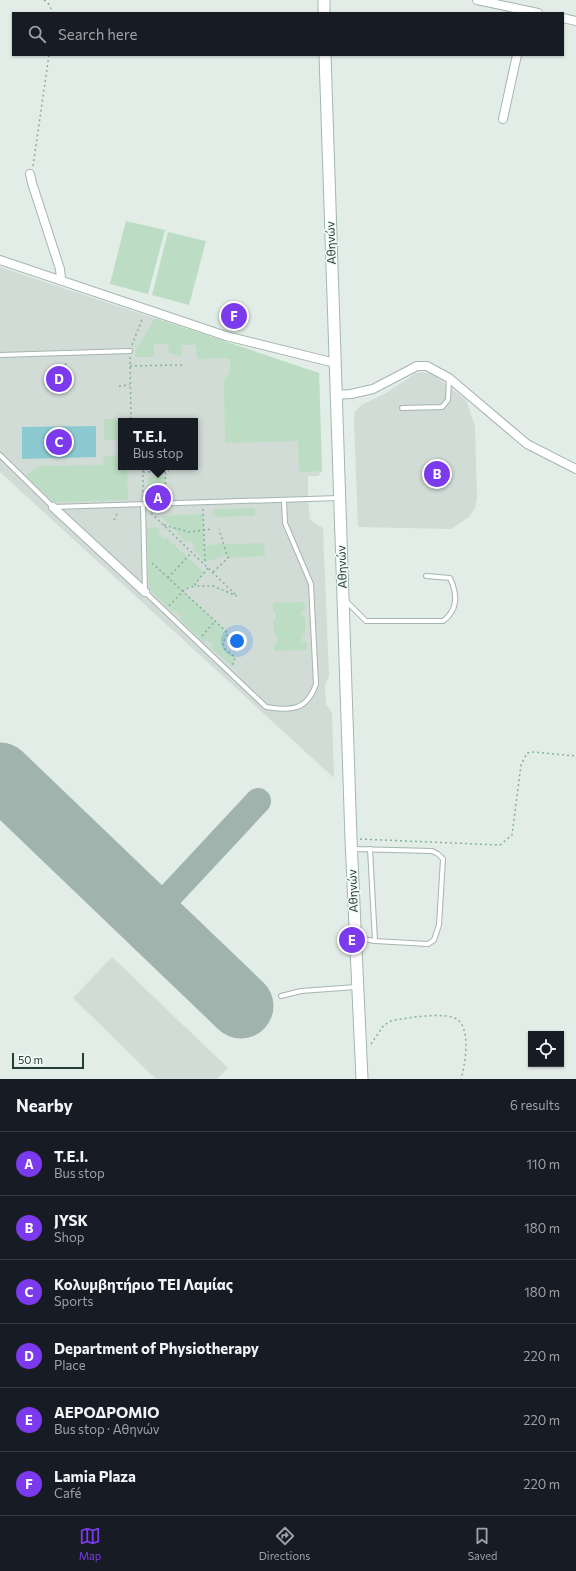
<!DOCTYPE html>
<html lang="en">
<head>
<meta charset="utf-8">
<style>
	:root { --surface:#171b24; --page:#242831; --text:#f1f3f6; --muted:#9ea1a6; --line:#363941; --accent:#7c3aed }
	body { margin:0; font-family:Commissioner,sans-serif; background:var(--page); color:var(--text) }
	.controls { position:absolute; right:12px; bottom:12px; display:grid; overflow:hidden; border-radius:0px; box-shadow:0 1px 3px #0004 }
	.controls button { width:36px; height:36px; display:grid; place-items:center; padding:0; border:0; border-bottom:1px solid var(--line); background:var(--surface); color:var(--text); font:20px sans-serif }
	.scale { position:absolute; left:12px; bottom:10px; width:72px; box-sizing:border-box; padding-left:4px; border:2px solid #233e35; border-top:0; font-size:11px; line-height:14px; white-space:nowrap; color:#233e35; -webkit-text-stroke:3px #f3f9f6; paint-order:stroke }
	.you { position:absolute; left:237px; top:641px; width:14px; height:14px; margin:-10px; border:3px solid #fff; border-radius:50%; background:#1a73e8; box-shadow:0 0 0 6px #1a73e833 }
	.badge { display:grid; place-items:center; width:26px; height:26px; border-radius:50%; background:var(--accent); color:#fff; font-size:13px; font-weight:700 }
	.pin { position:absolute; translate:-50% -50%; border:2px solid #fff; box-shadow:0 1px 4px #0006 }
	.popup { position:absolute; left:118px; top:418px; width:80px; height:52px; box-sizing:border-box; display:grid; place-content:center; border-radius:0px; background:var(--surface); filter:drop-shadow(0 1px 3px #0005); font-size:13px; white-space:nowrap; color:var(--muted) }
	.popup b { font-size:15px; color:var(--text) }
	.popup::after { content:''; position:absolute; left:50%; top:100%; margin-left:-8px; border:8px solid transparent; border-top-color:var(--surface) }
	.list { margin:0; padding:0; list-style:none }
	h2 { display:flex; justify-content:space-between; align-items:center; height:52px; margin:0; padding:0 16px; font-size:17px }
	h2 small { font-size:13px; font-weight:400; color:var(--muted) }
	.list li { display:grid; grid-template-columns:26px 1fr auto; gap:12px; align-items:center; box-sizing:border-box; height:64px; padding:0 16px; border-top:1px solid var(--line) }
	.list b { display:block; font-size:15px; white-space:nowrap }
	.list p { margin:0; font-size:13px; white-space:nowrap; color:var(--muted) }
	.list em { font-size:13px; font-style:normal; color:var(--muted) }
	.icon { flex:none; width:22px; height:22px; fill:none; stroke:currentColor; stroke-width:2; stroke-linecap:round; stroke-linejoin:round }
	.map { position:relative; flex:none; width:576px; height:1079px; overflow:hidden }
	.search { position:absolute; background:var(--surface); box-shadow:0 1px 3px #0004; left:12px; right:12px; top:12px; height:44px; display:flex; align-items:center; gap:10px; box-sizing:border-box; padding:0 14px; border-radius:0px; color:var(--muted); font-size:15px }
	.sheet { height:436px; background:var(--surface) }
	nav { display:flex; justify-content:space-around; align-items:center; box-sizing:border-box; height:56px; border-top:1px solid var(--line); background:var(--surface); font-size:11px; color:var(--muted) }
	nav a { display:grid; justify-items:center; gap:2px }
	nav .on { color:var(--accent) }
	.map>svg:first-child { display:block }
</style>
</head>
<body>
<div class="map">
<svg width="576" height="1079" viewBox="0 0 576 1079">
	<rect width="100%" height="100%" fill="#e3ede8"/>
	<g fill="#d1dcd7" fill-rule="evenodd">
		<path d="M0 267 319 373 322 471 318 476H308V499L310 520 323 528 329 676 325 684 326 704 332 713 334 778 0 472ZM121 421H195V467H121Z"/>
		<polygon points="422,372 433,374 466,400 475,426 477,498 475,508 469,517 451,529 358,527 354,421 355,412 361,405 386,393 416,373"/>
		<polygon points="112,957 228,1068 217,1079 156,1079 73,998"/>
	</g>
	<g fill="#bcddc3">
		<polygon points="126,221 165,230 148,294 110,284"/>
		<polygon points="168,232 206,241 189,305 152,295"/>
		<polygon points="155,318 319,373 322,471 299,472 298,441 225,443 224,380 230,373 230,358 197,359 196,345 181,345 182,356 169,353 168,344 154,344 154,357 135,357 136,350"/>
		<polygon points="104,419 121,419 121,446 121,439 104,440"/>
		<polygon points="121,455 121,467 127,467 128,500 54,502 26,476 38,466 103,465 104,456"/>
		<polygon points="148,477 165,477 166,496 148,497"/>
		<polygon points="253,508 256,511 254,516 217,517 212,514 213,511 216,509"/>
		<polygon points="203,514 204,545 264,543 265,556 228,558 227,555 205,562 193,549 195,546 189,540 187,543 161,516"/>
		<polygon points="156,527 160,531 158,533 164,539 166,537 204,573 195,584 195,586 188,587 183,591 228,633 223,643 225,649 235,657 234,663 232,666 211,648 213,645 206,639 204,642 180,619 182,617 175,610 173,612 149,589 147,528"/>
		<polygon points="305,602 305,610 301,611 302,617 305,617 305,633 302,634 302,642 307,642 307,650 274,651 274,644 277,644 277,635 274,635 273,620 276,620 276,611 273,611 273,603"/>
	</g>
	<polygon fill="#8ccad1" points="96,426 96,457 22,459 22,427"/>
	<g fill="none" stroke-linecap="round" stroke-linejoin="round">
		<polyline stroke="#a0b3ac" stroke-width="26" points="149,918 258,801"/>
		<polyline stroke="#a0b3ac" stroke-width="65" points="0,775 241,1006"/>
		<defs>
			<g id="lane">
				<polyline points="0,355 130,351"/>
				<polyline points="402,408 442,407 448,400 449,378"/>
				<polyline points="0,455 53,507 339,498"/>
				<path d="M143 505 145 592 266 707C290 711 307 711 316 684L311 584 285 523 284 500"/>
				<path d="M346 601 366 621H443C458 610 458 595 450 578L426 576"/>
				<polyline points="353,849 432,851 438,854 443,859 439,925 434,940 428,944 375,941 357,938"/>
				<polyline points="370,849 375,941"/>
				<polyline points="281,996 301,991 356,987"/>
			</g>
			<g id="street">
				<polyline points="477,0 538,13"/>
				<polyline points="563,18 576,21"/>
				<polyline points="503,119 517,55"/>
				<polyline points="30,174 32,183 60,269 61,279"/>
				<polyline points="0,260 226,336 335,363"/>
				<polyline points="335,395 351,394 373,389 417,366 427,366 449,378 527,444 576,469"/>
				<polyline points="53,507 145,592"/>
			</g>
			<g id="secondary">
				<polyline points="324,0 324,13"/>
				<polyline points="325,55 351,839 362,1079"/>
			</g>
		</defs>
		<use href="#lane" stroke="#a6b5af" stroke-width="6"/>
		<use href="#street" stroke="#a6b5af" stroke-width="10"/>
		<use href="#secondary" stroke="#a1b8af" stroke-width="13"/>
		<g stroke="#84b09f" stroke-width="1.5" stroke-dasharray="2 3" stroke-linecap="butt">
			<polyline points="44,0 48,3 53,13"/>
			<polyline points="33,166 49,55"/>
			<polyline points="132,345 143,317"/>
			<polyline points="130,357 131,421"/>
			<polyline points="130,366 181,365 182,368"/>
			<polyline points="65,370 66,361"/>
			<polyline points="119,386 130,385"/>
			<polyline points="165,467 166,497"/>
			<polyline points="143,472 169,471"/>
			<polyline points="143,497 143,467"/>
			<polyline points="203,509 205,564"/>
			<polyline points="151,513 237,596"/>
			<polyline points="114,520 118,512"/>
			<polyline points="164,525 189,532 211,529"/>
			<polyline points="152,563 228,633 223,643 225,649 235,657 234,663 231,666"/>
			<polyline points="208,568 195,584 195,586 213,586 237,596"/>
			<polyline points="213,572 228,558 219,529"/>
			<polyline points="168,578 192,552"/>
			<polyline points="169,606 185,589 195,586"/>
			<polyline points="202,636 215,621"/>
			<polyline points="360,839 500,845 512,835 521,765 527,753 534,752 576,756"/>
			<path d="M371 1044 384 1025 391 1021C404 1018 448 1011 458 1020 471 1031 465 1065 461 1079"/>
		</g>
		<use href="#lane" stroke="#fff" stroke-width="4"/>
		<use href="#street" stroke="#fff" stroke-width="8"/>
		<use href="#secondary" stroke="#fff" stroke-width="11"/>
	</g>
	<g text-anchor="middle" stroke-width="3" stroke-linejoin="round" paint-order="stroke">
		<g font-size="12" fill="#233e35" stroke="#f3f9f6">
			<text transform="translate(331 243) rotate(-92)" y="4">Αθηνών</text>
			<text transform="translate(342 567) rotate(-92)" y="4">Αθηνών</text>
			<text transform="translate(353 891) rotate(-92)" y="4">Αθηνών</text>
		</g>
	</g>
</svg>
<div class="controls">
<button><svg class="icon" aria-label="locate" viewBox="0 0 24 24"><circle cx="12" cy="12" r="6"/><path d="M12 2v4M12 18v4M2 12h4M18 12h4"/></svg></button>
</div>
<div class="scale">50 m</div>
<div class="you"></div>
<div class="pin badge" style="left:158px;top:498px">A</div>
<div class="popup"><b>Τ.Ε.Ι.</b>Bus stop</div>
<div class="pin badge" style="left:437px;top:474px">B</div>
<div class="pin badge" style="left:59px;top:442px">C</div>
<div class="pin badge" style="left:59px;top:379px">D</div>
<div class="pin badge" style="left:352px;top:940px">E</div>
<div class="pin badge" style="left:234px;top:316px">F</div>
<div class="search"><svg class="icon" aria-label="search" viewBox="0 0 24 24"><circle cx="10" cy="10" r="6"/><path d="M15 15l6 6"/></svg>Search here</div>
</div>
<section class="sheet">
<h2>Nearby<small>6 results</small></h2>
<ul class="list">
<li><span class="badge">A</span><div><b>Τ.Ε.Ι.</b><p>Bus stop</p></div><em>110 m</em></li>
<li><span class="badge">B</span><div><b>JYSK</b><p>Shop</p></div><em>180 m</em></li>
<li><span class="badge">C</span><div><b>Κολυμβητήριο ΤΕΙ Λαμίας</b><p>Sports</p></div><em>180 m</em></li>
<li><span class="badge">D</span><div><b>Department of Physiotherapy</b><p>Place</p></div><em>220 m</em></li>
<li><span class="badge">E</span><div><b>ΑΕΡΟΔΡΟΜΙΟ</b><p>Bus stop · Αθηνών</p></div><em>220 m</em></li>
<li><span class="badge">F</span><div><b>Lamia Plaza</b><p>Café</p></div><em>220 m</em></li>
</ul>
</section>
<nav>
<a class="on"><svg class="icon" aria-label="map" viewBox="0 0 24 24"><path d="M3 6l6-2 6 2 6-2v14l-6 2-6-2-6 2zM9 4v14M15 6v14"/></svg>Map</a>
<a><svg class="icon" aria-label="directions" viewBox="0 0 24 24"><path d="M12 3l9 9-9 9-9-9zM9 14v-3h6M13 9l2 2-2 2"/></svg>Directions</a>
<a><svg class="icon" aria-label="saved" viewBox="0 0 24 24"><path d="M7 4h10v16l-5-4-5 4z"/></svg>Saved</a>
</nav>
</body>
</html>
